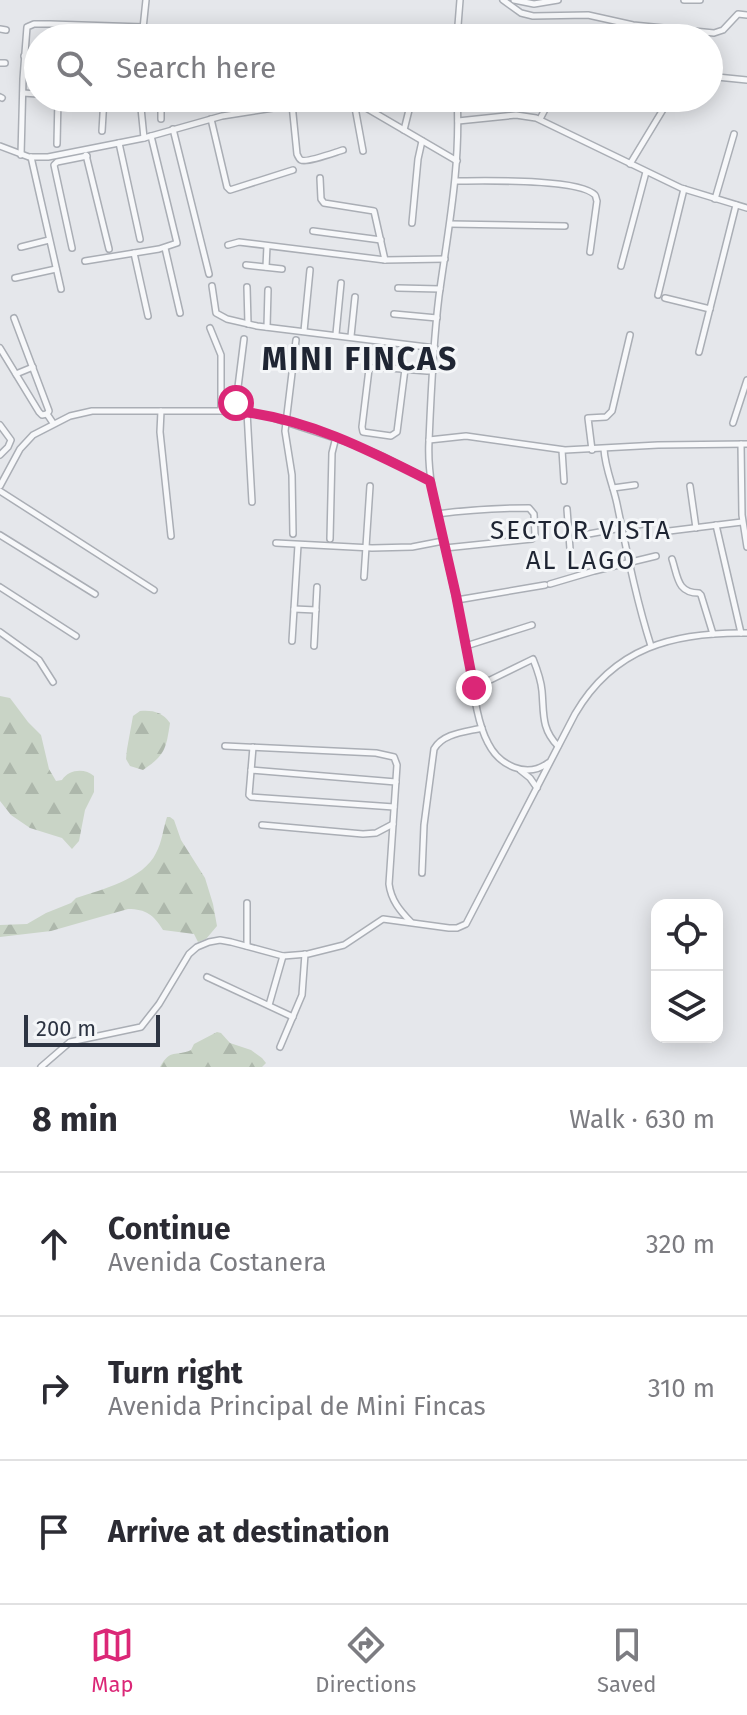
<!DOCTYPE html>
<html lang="en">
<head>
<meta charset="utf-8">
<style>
	:root { --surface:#fff; --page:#f7f7f7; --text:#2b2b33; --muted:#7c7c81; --line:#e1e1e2; --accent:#db2777 }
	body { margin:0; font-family:"Fira Sans",sans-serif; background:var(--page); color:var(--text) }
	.controls { position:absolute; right:24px; bottom:24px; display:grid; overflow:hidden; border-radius:16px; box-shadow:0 4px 20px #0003 }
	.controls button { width:72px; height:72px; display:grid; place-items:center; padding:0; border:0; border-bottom:2px solid var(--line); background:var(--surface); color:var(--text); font:40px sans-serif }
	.scale { position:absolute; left:24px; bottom:20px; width:136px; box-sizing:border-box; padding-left:8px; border:4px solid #2d3442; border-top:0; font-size:22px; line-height:28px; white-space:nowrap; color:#2d3442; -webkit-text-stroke:6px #f4f6f8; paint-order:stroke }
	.stop { position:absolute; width:24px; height:24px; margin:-18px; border:6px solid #db2777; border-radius:50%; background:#fff }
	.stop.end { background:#db2777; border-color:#fff; box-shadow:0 2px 8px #0008 }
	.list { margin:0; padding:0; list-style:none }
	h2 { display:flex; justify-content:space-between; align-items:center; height:104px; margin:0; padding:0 32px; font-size:34px }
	h2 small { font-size:26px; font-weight:400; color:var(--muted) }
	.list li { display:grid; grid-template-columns:52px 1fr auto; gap:24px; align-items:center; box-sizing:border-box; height:144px; padding:0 32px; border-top:2px solid var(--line) }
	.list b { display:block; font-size:30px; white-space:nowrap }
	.list p { margin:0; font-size:26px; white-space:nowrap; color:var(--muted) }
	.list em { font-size:26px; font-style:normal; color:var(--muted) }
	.icon { flex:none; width:44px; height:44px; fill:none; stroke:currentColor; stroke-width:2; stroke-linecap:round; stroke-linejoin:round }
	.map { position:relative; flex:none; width:747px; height:1067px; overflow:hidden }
	.search { position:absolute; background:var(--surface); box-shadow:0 4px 20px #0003; left:24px; right:24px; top:24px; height:88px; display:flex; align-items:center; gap:20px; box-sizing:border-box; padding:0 28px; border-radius:44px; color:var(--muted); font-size:30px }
	.sheet { height:536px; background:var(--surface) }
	nav { display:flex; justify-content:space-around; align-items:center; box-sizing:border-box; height:112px; border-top:2px solid var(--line); background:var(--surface); font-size:22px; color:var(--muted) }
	nav a { display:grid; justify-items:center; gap:4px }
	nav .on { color:var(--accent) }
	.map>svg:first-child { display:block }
</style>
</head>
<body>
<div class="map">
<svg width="747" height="1067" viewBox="0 0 747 1067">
	<defs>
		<pattern id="forest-firs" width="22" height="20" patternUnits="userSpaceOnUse" patternTransform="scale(2)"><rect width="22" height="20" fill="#c9d4c6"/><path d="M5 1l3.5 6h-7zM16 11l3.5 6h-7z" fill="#adb7ab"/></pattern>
	</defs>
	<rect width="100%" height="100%" fill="#e5e7eb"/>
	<g fill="url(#forest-firs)">
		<path d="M0 696 10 698 28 722 41 735 49 769 56 781 62 780C69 769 85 768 94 776V792L85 810 79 841 72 849 62 838 30 828 11 815 0 801Z"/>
		<path d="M140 711C153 710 162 712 170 723 166 749 165 755 143 770L130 766 126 759 127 749 133 716Z"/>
		<path d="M167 817H170L174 820 181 840 205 878 213 904 217 926 206 939 198 942 194 934 163 930C154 915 146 909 128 909L51 931 0 937V925L27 924 46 913 71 903 76 898C101 890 144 879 156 853 162 842 163 829 167 817Z"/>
		<path d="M217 1032 221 1033 230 1043 251 1050 262 1058 266 1063 262 1067H160C171 1048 175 1057 191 1050L194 1044Z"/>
	</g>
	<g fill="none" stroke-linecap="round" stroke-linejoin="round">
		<defs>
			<g id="minor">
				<polyline points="503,0 521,13 533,16 588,15 633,25 714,33 723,30 738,14 747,15"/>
				<polyline points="514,0 534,4 558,0"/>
				<polyline points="684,0 700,0"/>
				<polyline points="0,29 6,30"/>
				<polyline points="142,38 146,0"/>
				<polyline points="457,38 460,0"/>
				<polyline points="24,56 38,57"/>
				<polyline points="0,63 5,63"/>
				<polyline points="717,77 747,80"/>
				<polyline points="23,93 38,94"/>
				<polyline points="0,97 2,98"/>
				<polyline points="140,98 144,138"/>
				<polyline points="161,98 161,119"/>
				<polyline points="345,98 356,102 457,161"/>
				<path d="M457 98C461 165 448 230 439 296 433 344 431 393 429 441 427 478 437 512 445 548 452 580 459 611 466 643 472 672 474 717 488 743 499 765 526 779 548 763"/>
				<polyline points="354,102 363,151"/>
				<path d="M292 104 297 154C298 156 299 159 301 160 307 163 336 152 343 150"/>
				<polyline points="211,119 227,187 230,190 293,170"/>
				<polyline points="540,119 551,98"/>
				<polyline points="458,121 516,115 536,118 681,188 747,208"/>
				<polyline points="173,129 209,274"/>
				<polyline points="404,130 412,98"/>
				<polyline points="102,131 104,98"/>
				<polyline points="119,143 140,239"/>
				<polyline points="57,144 58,98"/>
				<polyline points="0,146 29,157 48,157 144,138 222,116 338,98"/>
				<polyline points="21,155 23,79 27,27 34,24 50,24 144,27"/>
				<polyline points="86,155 109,249"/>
				<polyline points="31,157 61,289"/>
				<polyline points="630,164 670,98"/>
				<polyline points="320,178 321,199 324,203 374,211 385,260"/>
				<path d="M456 181C481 181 579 178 595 195 596 196 596 199 597 201L590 252"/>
				<polyline points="715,199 734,134"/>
				<polyline points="412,223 418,159 422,141"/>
				<polyline points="450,224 565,226"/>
				<polyline points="313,231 381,240"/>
				<polyline points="228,245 239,242 385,260 445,259"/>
				<polyline points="21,247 49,240"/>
				<polyline points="72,248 54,165 57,162 87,156"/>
				<polyline points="165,248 180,313"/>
				<polyline points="134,253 148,316"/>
				<polyline points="85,261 159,249 177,243 151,136"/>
				<polyline points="246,265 282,269"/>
				<polyline points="621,266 646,172"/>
				<polyline points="266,267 267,246"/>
				<polyline points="15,278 56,269"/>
				<polyline points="212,286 216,313 227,319 257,326 435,348"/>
				<polyline points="247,287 248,324"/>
				<polyline points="398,288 440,289"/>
				<polyline points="658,295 684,189"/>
				<polyline points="665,298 710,309"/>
				<polyline points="394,314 437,318"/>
				<polyline points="14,318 49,411 47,414 53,423"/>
				<polyline points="267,327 268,290"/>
				<polyline points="210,328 221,355 221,411"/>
				<polyline points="304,331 310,270"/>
				<polyline points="336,334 341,283"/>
				<polyline points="351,336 355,297"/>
				<polyline points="0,348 39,412 42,415 47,414"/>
				<polyline points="699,352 736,205"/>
				<polyline points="405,369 397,432 391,436 363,432 362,427 369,369 376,367 427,371 433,371"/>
				<polyline points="16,374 33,367"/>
				<polyline points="161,411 160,432 171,536"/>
				<polyline points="235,411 244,339"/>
				<polyline points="247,412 252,502"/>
				<polyline points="733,423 747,380"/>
				<polyline points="0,425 11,440 8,447 0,455"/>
				<polyline points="429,440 466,436 565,450 658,445 747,444"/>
				<polyline points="741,444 742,515 747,547"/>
				<path d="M604 449C605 468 613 485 617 504 627 552 636 599 651 646"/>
				<polyline points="562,450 564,481"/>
				<polyline points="592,450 588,418 606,417 612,411 630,335"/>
				<polyline points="0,486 20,449 33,435 70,416 92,411 221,411 264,415 350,443 384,457 429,480"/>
				<polyline points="690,486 696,528"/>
				<polyline points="613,488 635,485"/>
				<polyline points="0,491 154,590"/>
				<polyline points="567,509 570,549"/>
				<path d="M437 514C467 510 498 508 529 508L534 514 535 535 532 539 445 548"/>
				<polyline points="716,525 741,633"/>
				<polyline points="661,532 742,522"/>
				<polyline points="293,534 292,475 285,431 296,340"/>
				<polyline points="0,535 95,594"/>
				<polyline points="583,535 649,523"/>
				<polyline points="330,539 332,453 336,437"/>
				<polyline points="276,543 372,548 412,547 443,541"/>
				<path d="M672 559C678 577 677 593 699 593L701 595 713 634"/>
				<polyline points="364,577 370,486"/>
				<polyline points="550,584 594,571 656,556"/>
				<polyline points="0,587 76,636"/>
				<polyline points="457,600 545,585"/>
				<polyline points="294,609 316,610"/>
				<polyline points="0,632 39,660 53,682"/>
				<polyline points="292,641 298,545"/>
				<polyline points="314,646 317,587"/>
				<polyline points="466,646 532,625"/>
				<path d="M474 688 533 659C537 669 541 679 542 691 544 713 541 729 558 746"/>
				<path d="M225 746 376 753 394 757 397 765 389 884C391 900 400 911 411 922"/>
				<polyline points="253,747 249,795 251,797 394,807"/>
				<polyline points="251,770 396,782"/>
				<polyline points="520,770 530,778 537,788"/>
				<polyline points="262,825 363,834 376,833 393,824"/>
				<path d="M422 873 424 825 434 749C443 733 466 732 482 728"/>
				<polyline points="247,946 247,903"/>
				<polyline points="207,977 293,1017"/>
				<polyline points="269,1005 283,956"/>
				<polyline points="280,1047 302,995 305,954"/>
				<path d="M41 1067 70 1042 141 1027 159 1004 189 954 197 947 209 942 220 940 231 942 283 956 308 954 344 945 383 919 449 928H457L466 924 575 714C614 647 674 632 747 633"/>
			</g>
		</defs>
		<use href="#minor" stroke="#aaaeb5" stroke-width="8"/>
		<use href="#minor" stroke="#f7f8fa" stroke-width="5"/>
	</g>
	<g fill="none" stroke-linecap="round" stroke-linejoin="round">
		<path stroke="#db2777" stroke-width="10" d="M236 403 235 411C304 417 369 450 430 481L456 595 474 688"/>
	</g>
	<g text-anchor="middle" stroke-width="6" stroke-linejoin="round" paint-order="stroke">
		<g font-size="26" letter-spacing="2" fill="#1f2533" stroke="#f4f6f8">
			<text x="581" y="539">SECTOR VISTA<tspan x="581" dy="30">AL LAGO</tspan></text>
		</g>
		<g font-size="32" font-weight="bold" letter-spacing="2" fill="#1f2533" stroke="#f4f6f8">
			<text x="360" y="370">MINI FINCAS</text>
		</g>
	</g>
</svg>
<div class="controls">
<button><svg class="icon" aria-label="locate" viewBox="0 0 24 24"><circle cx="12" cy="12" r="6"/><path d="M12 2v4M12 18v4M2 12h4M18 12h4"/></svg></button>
<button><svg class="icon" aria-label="layers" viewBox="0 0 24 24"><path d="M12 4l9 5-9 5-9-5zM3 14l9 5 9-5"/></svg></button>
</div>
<div class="scale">200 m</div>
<div class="stop" style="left:236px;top:403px"></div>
<div class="stop end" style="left:474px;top:688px"></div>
<div class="search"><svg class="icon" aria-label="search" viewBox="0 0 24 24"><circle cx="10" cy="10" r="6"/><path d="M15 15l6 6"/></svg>Search here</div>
</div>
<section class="sheet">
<h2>8 min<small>Walk · 630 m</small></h2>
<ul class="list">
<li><svg class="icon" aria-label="ahead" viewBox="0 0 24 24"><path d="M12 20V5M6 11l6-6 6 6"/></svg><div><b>Continue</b><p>Avenida Costanera</p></div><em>320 m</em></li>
<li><svg class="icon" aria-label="right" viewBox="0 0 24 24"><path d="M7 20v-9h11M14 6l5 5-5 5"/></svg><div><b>Turn right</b><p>Avenida Principal de Mini Fincas</p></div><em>310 m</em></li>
<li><svg class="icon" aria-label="arrive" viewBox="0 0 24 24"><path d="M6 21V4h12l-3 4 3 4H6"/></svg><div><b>Arrive at destination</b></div></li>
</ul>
</section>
<nav>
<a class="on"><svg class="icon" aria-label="map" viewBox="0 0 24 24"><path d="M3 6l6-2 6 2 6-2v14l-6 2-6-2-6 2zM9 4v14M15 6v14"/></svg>Map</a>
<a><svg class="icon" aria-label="directions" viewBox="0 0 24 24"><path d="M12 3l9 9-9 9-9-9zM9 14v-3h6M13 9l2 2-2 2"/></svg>Directions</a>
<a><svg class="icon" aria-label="saved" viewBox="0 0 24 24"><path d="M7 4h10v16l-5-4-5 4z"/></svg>Saved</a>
</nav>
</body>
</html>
